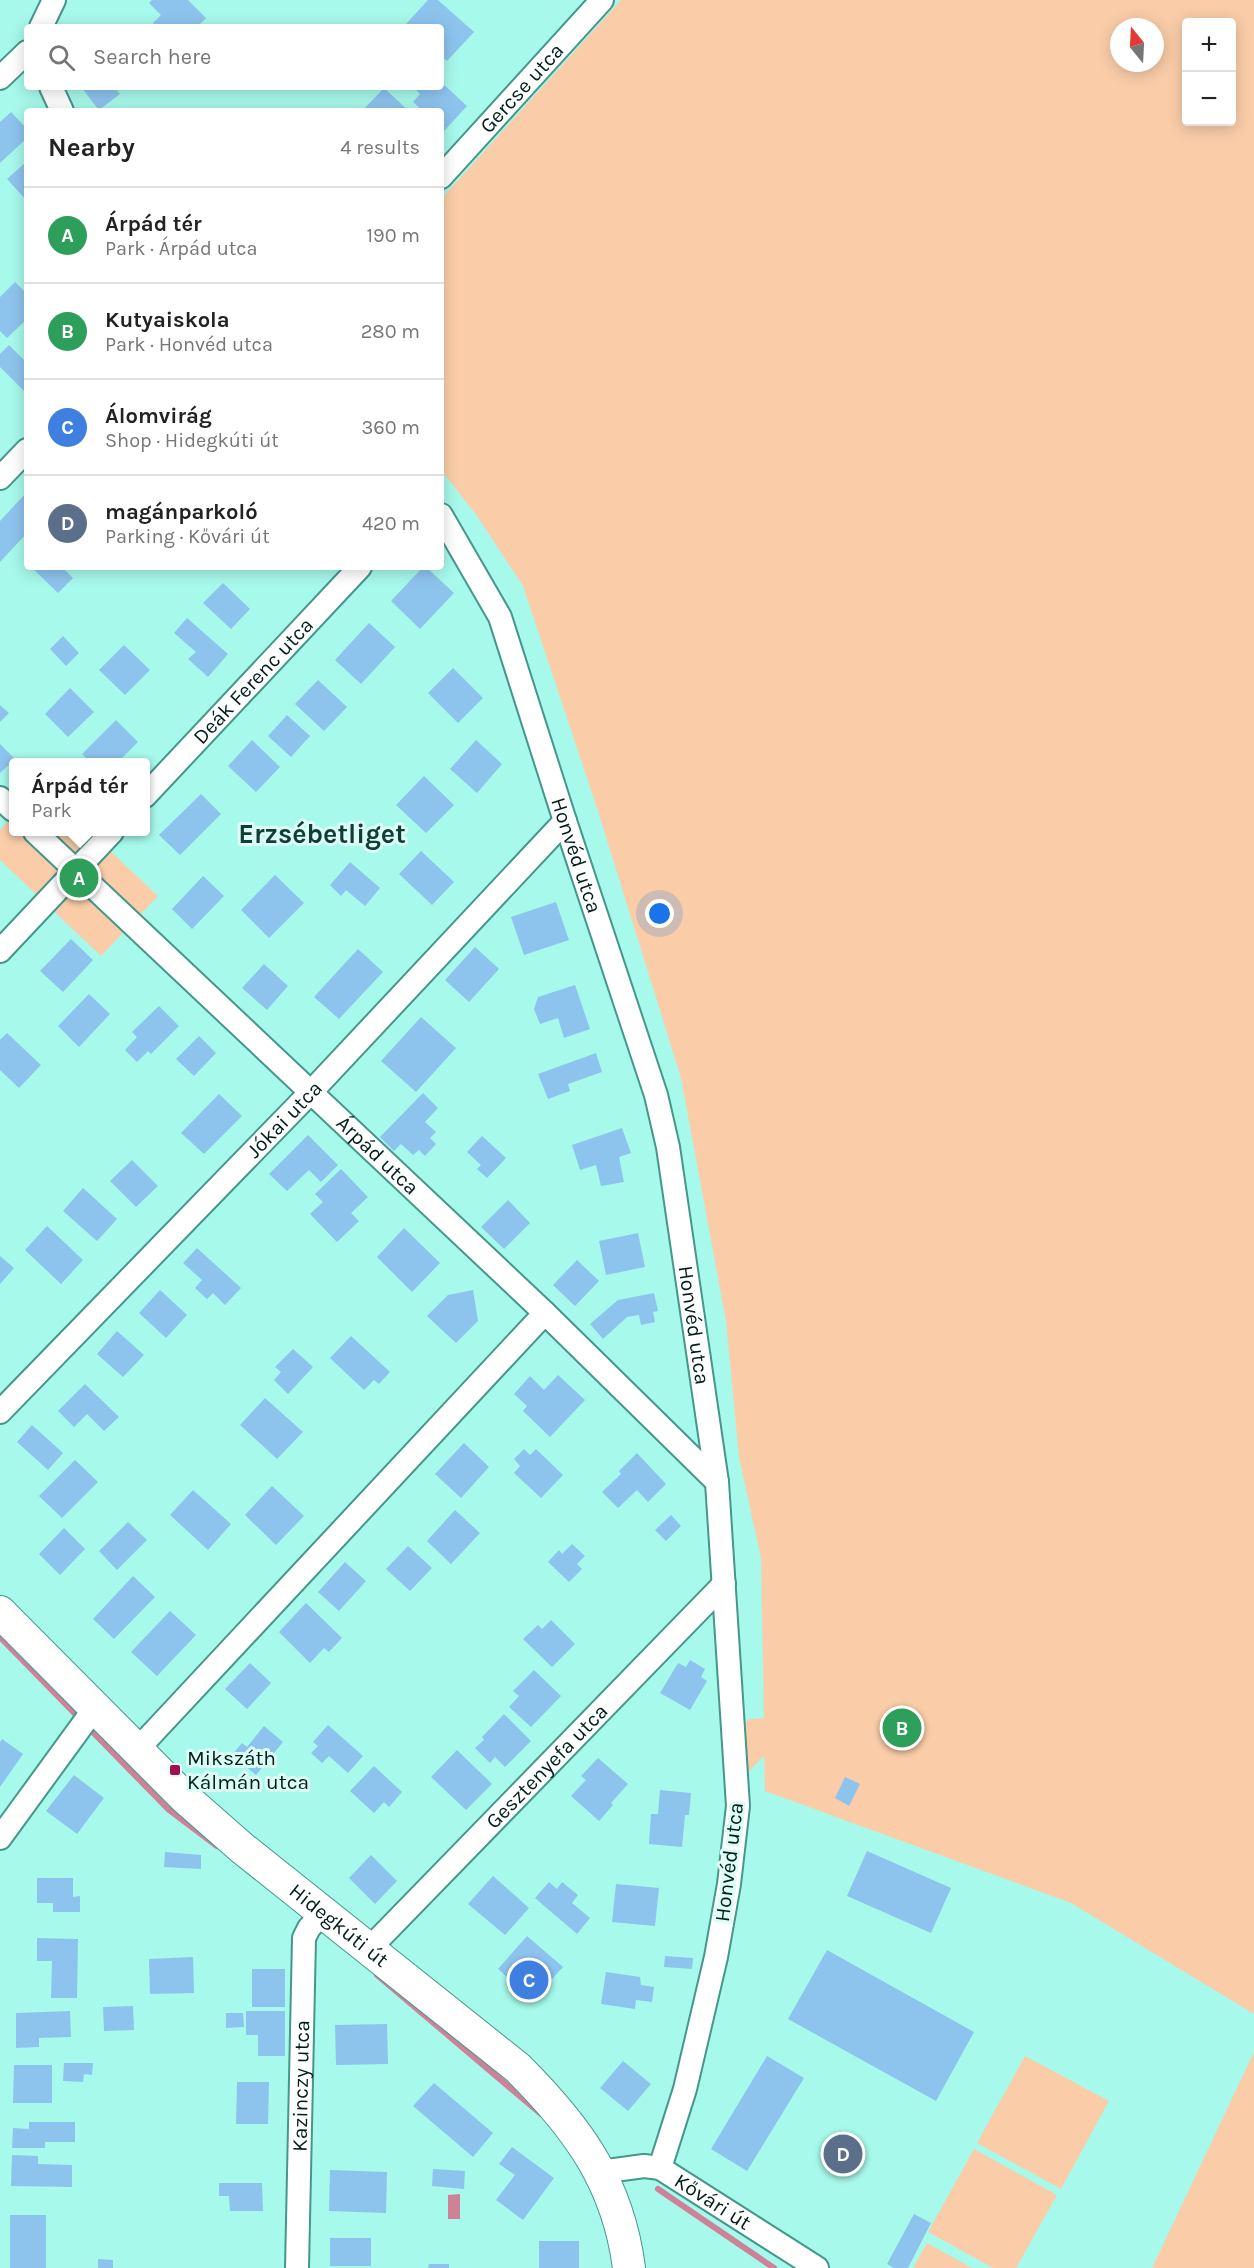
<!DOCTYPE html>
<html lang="en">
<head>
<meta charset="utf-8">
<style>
	:root { --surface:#fff; --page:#f6f6f6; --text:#222; --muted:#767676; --line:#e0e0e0; --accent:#d93025 }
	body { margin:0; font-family:Karla,sans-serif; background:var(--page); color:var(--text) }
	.controls { position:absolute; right:18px; top:18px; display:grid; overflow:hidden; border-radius:6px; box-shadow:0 3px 15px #0003 }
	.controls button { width:54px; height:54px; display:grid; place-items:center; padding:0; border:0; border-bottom:2px solid var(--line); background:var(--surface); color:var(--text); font:30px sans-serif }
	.compass { position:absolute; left:1110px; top:18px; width:54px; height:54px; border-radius:50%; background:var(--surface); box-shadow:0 3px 15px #0003; rotate:342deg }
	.you { position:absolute; left:660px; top:914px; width:21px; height:21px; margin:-15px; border:4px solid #fff; border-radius:50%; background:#1a73e8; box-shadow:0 0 0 9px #1a73e833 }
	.badge { display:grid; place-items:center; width:39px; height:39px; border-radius:50%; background:var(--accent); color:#fff; font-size:20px; font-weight:700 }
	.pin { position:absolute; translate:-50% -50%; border:3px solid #fff; box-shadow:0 2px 6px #0006 }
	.popup { position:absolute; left:9px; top:758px; width:141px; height:78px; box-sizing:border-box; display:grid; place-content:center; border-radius:6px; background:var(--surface); filter:drop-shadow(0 2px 4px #0005); font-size:20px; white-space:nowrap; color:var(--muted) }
	.popup b { font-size:22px; color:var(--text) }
	.popup::after { content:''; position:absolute; left:50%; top:100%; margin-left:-12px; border:12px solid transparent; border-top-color:var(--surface) }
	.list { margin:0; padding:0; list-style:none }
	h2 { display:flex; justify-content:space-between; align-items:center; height:78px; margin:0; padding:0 24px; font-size:26px }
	h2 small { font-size:20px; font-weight:400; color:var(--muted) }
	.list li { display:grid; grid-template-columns:39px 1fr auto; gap:18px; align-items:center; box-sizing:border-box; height:96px; padding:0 24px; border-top:2px solid var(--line) }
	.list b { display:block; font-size:22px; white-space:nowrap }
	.list p { margin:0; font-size:20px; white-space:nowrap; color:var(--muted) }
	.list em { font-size:20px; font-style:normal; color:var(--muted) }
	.icon { flex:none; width:33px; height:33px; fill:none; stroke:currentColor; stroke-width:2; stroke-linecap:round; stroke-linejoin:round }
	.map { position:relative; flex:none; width:1254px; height:2268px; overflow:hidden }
	.search { position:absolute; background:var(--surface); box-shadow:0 3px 15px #0003; left:24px; top:24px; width:420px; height:66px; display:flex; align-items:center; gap:15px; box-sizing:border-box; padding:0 21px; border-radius:6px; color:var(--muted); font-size:22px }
	.panel { position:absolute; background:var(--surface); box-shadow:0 3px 15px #0003; left:24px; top:108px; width:420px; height:462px; border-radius:6px }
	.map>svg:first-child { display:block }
</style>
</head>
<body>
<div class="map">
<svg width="1254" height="2268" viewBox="0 0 1254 2268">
	<rect width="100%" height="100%" fill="#a7f9eb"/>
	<g fill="#facda8" fill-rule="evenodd">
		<path d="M621 0H1254V2014L1071 1903 765 1791 764 1756 745 1775 741 1727 749 1719 764 1718 761 1558 739 1457 726 1321 681 1078 597 808 523 586 477 516 441 470V199ZM1186 22H1232V122H1186ZM1119 27H1155V63H1119Z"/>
		<polygon points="13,816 13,832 90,832 158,896 101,956 0,860 0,830"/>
		<polygon points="1254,2052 1254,2268 1152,2268"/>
		<polygon points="1025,2056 1109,2101 1061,2189 977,2143"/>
		<polygon points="974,2149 1057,2195 1016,2268 993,2268 928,2232"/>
		<polygon points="927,2243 972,2268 913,2268"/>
	</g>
	<polygon fill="#ce8297" points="460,2194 460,2219 448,2219 448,2195"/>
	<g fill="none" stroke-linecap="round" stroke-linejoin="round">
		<g stroke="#ce8297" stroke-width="6">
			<polyline points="0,1637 168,1809 217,1846"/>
			<polyline points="377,1975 541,2114"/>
			<polyline points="658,2189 774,2268"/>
		</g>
	</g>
	<g fill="#8dc4ee">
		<polygon points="152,0 188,0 206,18 197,27 157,27 153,23 161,15 149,3"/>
		<polygon points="428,0 438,0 474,32 447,61 441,56 441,27 409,27 406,24"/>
		<polygon points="441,82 467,106 444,131 441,128 441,111 423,111 413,102 420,94 413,87 441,87"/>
		<polygon points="81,87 114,87 120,94 99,110"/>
		<polygon points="384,88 409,111 362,111"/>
		<polygon points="11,112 27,129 27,138 0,163 0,122"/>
		<polygon points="27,161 27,201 7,179"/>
		<polygon points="15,282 27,294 27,319 7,338 0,331 0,297"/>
		<polygon points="9,345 27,363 27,394 0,367 0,354"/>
		<polygon points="27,492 27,533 0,562 0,521"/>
		<polygon points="31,567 62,567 73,578 58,593"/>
		<polygon points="423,567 426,567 454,593 420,629 391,601"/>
		<polygon points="223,583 250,609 231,629 203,603"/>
		<polygon points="187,618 228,654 208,677 188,659 196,652 174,633"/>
		<polygon points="369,623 395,647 361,684 335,660"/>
		<polygon points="63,636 79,653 66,666 50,649"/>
		<polygon points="124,645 150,670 125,695 99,670"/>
		<polygon points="453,668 483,698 458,723 428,693"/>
		<polygon points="318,680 347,707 324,731 295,704"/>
		<polygon points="70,688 94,712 68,737 45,714"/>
		<polygon points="0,705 9,713 0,722"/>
		<polygon points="287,715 310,736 291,757 268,736"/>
		<polygon points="116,720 138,742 118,762 90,762 82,754"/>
		<polygon points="252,740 280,767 256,792 228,766"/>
		<polygon points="476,740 502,764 477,793 450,769"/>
		<polygon points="0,744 15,759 0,773"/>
		<polygon points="424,776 454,805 426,833 396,805"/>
		<polygon points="201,794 221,814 180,855 159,835"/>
		<polygon points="421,851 454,882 432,905 399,874"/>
		<polygon points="350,862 380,888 365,906 346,890 341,896 330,885"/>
		<polygon points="275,875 304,903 269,938 241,910"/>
		<polygon points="203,876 224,896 192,929 172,909"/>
		<polygon points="556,902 569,940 524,955 511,917"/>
		<polygon points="71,939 93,960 63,992 40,971"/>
		<polygon points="475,947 499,969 469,1002 445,980"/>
		<polygon points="358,949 383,972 339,1019 314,997"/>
		<polygon points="264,964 288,986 267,1010 242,988"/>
		<polygon points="575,985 590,1029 564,1038 558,1018 540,1024 534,1009 538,997"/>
		<polygon points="89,994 110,1014 79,1047 58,1026"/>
		<polygon points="159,1006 179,1026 151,1054 148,1051 137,1062 125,1050 137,1037 132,1032"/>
		<polygon points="421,1017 456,1048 416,1092 381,1061"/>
		<polygon points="7,1033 41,1065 19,1088 0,1070 0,1040"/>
		<polygon points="199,1036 216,1053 194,1076 176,1059"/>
		<polygon points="596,1053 602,1072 568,1084 570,1091 548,1099 538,1074"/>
		<polygon points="423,1093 438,1108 425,1122 436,1132 430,1138 436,1144 425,1156 419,1150 413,1155 401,1144 394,1151 380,1137"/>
		<polygon points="219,1094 242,1116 204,1154 181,1133"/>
		<polygon points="622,1128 631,1153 619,1157 624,1182 601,1186 596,1165 580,1170 572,1145"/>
		<polygon points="308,1135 338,1165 321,1182 309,1170 287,1191 269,1174"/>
		<polygon points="482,1136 506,1158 487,1178 477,1169 481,1165 467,1152"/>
		<polygon points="132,1160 158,1186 136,1207 110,1181"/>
		<polygon points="341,1169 368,1197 351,1213 359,1221 337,1242 310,1214 323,1202 315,1194"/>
		<polygon points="83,1188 117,1219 97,1241 63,1211"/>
		<polygon points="508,1200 530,1223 504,1249 481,1227"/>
		<polygon points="47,1226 83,1260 61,1284 25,1250"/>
		<polygon points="404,1228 440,1263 412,1292 377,1257"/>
		<polygon points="638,1233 645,1267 606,1275 599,1241"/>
		<polygon points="197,1248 241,1288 225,1305 213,1293 207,1299 195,1288 202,1280 183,1263"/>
		<polygon points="0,1256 14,1268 0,1284"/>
		<polygon points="577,1260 599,1281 575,1306 553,1285"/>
		<polygon points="160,1290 187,1315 166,1338 139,1313"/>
		<polygon points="473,1290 478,1321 456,1343 427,1316 448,1295"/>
		<polygon points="654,1293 658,1311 653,1312 655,1322 641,1325 639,1315 627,1317 603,1339 590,1324 618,1300"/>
		<polygon points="117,1331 144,1355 123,1377 97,1354"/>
		<polygon points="351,1336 390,1372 379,1384 374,1380 364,1390 330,1358"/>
		<polygon points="293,1349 313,1367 288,1394 274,1380 281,1372 275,1367"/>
		<polygon points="558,1375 585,1400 550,1437 523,1411 527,1406 514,1394 530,1376 544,1390"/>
		<polygon points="85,1384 119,1417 104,1431 87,1414 74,1427 58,1411"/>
		<polygon points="265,1398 303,1432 277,1459 240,1425"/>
		<polygon points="32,1425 63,1453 48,1470 17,1442"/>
		<polygon points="464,1443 489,1467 461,1498 435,1474"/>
		<polygon points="524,1449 530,1455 536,1449 563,1475 541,1498 514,1473 520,1466 514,1459"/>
		<polygon points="637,1453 666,1484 648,1502 637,1490 618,1508 602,1492 621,1474 619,1471"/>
		<polygon points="75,1460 98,1482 62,1518 39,1496"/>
		<polygon points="272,1486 304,1516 276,1545 245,1515"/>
		<polygon points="193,1490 231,1524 208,1550 170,1515"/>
		<polygon points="455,1510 480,1533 451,1564 427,1541"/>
		<polygon points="671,1515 681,1526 666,1541 655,1530"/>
		<polygon points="128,1522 147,1540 117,1570 99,1551"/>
		<polygon points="64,1528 85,1549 60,1575 39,1554"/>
		<polygon points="572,1544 585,1556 577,1564 582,1569 569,1582 548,1562 559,1550 562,1554"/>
		<polygon points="408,1546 432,1568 410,1591 386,1569"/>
		<polygon points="345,1562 366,1581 339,1611 318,1592"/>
		<polygon points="133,1576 155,1597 114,1639 93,1619"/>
		<polygon points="306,1603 342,1638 329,1652 324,1648 310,1663 279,1632"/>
		<polygon points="170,1611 196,1635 157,1676 131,1652"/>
		<polygon points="551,1620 575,1644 552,1667 523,1639 538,1625 542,1629"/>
		<polygon points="690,1660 705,1669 701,1677 707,1681 690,1710 660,1693 678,1663 686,1667"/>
		<polygon points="250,1663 271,1683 247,1709 225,1689"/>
		<polygon points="534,1670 561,1696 531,1727 509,1707 519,1696 513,1691"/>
		<polygon points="504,1714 531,1741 505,1767 495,1757 490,1763 475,1748 484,1740 482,1737"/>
		<polygon points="328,1725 363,1756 348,1773 329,1756 322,1763 311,1753 318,1746 313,1742"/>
		<polygon points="264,1726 283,1742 256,1775 232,1755 242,1743 247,1747"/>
		<polygon points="2,1739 23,1754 0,1787 0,1742"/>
		<polygon points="457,1750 492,1784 466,1810 431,1777"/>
		<polygon points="598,1758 628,1784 611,1803 613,1805 599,1821 571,1796 586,1780 581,1776"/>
		<polygon points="374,1766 402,1792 389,1807 384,1802 374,1813 350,1791"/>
		<polygon points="74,1775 104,1798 77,1834 46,1811"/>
		<polygon points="845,1777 860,1784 849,1806 835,1798"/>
		<polygon points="660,1790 691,1793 689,1815 685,1815 682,1847 649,1844 651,1814 658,1814"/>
		<polygon points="867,1851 951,1888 931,1933 847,1896"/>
		<polygon points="165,1852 201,1855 201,1869 164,1867"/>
		<polygon points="371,1855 397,1881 375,1904 349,1878"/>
		<polygon points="493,1876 529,1908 505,1935 468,1904"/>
		<polygon points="37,1878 73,1878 73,1897 80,1896 80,1912 53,1912 53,1903 37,1903"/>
		<polygon points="549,1882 557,1889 562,1882 578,1895 572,1903 590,1918 577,1934 535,1898"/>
		<polygon points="616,1884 659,1888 655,1926 612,1922"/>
		<polygon points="527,1936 563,1967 533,2000 498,1969"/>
		<polygon points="37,1938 78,1939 77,1998 51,1998 52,1961 37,1961"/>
		<polygon points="827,1950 974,2032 936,2101 788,2019"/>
		<polygon points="665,1956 693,1958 692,1969 664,1967"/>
		<polygon points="193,1957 194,1993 150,1994 149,1959"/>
		<rect x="252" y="1969" width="33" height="38"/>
		<polygon points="606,1972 640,1977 641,1985 654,1987 652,2002 636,2000 635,2009 601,2004"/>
		<polygon points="133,2006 134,2030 104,2031 103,2007"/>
		<polygon points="70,2011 71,2037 39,2038 39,2047 16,2048 16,2013"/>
		<polygon points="246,2011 285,2011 285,2056 258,2056 258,2035 246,2035"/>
		<polygon points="226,2013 243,2013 244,2027 226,2028"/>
		<polygon points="387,2024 388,2064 336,2065 335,2025"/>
		<polygon points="767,2056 804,2078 747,2171 711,2149"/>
		<polygon points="623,2061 651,2084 628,2111 600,2088"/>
		<polygon points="64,2063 93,2063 92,2075 84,2074 83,2082 63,2081"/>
		<polygon points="14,2065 52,2065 52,2103 13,2103"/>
		<polygon points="237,2082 269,2082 268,2124 236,2124"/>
		<polygon points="434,2083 493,2133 473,2157 413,2106"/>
		<polygon points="29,2122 75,2122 75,2142 45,2142 45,2148 12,2148 13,2128 29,2129"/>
		<polygon points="512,2147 554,2178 523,2220 496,2200 515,2175 499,2164"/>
		<polygon points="12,2155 38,2156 38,2164 72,2165 72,2187 11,2186"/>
		<polygon points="433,2169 465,2171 464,2189 432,2186"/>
		<polygon points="330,2170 387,2172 386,2213 329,2211"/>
		<polygon points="219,2183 262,2183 263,2211 230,2211 229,2196 219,2196"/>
		<polygon points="914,2214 931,2223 908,2268 894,2268 887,2264"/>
		<rect x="10" y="2215" width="36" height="53"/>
		<rect x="330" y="2238" width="41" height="28"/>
		<rect x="539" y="2241" width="40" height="27"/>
		<polygon points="98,2259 113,2260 113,2268 98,2268"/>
		<polygon points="429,2264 449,2264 449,2268 428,2268"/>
	</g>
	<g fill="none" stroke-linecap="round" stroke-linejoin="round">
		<defs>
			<g id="street">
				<polyline points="41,27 54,0"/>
				<polyline points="0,78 27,52"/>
				<polyline points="51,87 62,111"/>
				<path id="s1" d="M441 177 602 0"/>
				<polyline points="0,478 27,450"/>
				<path id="s2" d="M441 515 500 617 565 821 656 1095 668 1147 717 1482 738 1806 729 1884 716 1957 685 2089 660 2168"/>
				<path id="s3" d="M145 796 360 567"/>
				<polyline points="0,798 13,810"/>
				<path id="s4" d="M35 832 545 1313 717 1482"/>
				<polyline points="0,951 112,832"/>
				<path id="s5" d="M0 1412 311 1092 565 821"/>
				<polyline points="136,1751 545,1313"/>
				<polyline points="0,1838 94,1709"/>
				<path id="s6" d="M369 1949 724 1584"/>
				<path id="s7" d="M600 2172 644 2166 660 2168 817 2268"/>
				<path id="s8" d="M297 2268 304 1938 309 1928 323 1913"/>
			</g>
			<g id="secondary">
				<path id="s9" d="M0 1612 184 1797 242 1848 518 2068C577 2127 618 2182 629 2268"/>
			</g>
		</defs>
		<use href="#street" stroke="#45978b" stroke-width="26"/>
		<use href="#secondary" stroke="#45978b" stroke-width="34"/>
		<use href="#street" stroke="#fff" stroke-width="22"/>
		<use href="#secondary" stroke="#fff" stroke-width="32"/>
	</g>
	<rect fill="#a10d51" stroke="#ddfcf5" stroke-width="2" x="169" y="1764" width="12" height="12" rx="3"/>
	<g text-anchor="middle" stroke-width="6" stroke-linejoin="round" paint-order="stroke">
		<g font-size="21" fill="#001e1a" stroke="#ddfcf5">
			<text dy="7" stroke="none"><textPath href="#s1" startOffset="120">Gercse utca</textPath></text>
			<text dy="7" stroke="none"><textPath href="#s3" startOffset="158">Deák Ferenc utca</textPath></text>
			<text dy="7" stroke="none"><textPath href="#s2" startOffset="368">Honvéd utca</textPath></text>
			<text dy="7" stroke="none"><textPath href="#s5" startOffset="408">Jókai utca</textPath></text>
			<text dy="7" stroke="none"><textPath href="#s4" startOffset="471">Árpád utca</textPath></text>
			<text dy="7" stroke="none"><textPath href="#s2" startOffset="854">Honvéd utca</textPath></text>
			<text dy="7" stroke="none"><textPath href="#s6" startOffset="255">Gesztenyefa utca</textPath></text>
			<text transform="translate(729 1862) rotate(-83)" y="7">Honvéd utca</text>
			<text dy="7" stroke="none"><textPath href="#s9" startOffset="462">Hidegkúti út</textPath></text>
			<text dy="7" stroke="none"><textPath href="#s8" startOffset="182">Kazinczy utca</textPath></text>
			<text dy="7" stroke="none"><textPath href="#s7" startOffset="123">Kővári út</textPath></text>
		</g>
		<g font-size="21" fill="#001e1a" stroke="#ddfcf5" text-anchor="start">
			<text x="187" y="1765">Mikszáth<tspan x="187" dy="24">Kálmán utca</tspan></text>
		</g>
		<g font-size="27" font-weight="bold" fill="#103d37" stroke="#ddfcf5">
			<text x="322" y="843">Erzsébetliget</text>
		</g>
	</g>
</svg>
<div class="controls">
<button>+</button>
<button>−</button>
</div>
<svg class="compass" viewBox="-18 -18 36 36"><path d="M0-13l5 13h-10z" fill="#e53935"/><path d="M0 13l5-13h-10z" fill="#767676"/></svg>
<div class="you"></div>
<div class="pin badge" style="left:79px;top:878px;background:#2e9e5b">A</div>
<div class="popup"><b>Árpád tér</b>Park</div>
<div class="pin badge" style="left:902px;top:1728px;background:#2e9e5b">B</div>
<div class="pin badge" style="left:529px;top:1980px;background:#3f7fe0">C</div>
<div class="pin badge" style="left:843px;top:2154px;background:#5c6f8a">D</div>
<div class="search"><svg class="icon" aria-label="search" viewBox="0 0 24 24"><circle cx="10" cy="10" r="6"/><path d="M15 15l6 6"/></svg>Search here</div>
<section class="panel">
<h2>Nearby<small>4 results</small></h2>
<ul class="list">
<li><span class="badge" style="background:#2e9e5b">A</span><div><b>Árpád tér</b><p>Park · Árpád utca</p></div><em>190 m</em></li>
<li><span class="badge" style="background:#2e9e5b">B</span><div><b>Kutyaiskola</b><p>Park · Honvéd utca</p></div><em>280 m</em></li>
<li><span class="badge" style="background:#3f7fe0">C</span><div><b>Álomvirág</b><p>Shop · Hidegkúti út</p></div><em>360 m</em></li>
<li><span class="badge" style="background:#5c6f8a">D</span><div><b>magánparkoló</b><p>Parking · Kővári út</p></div><em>420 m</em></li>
</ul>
</section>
</div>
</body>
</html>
